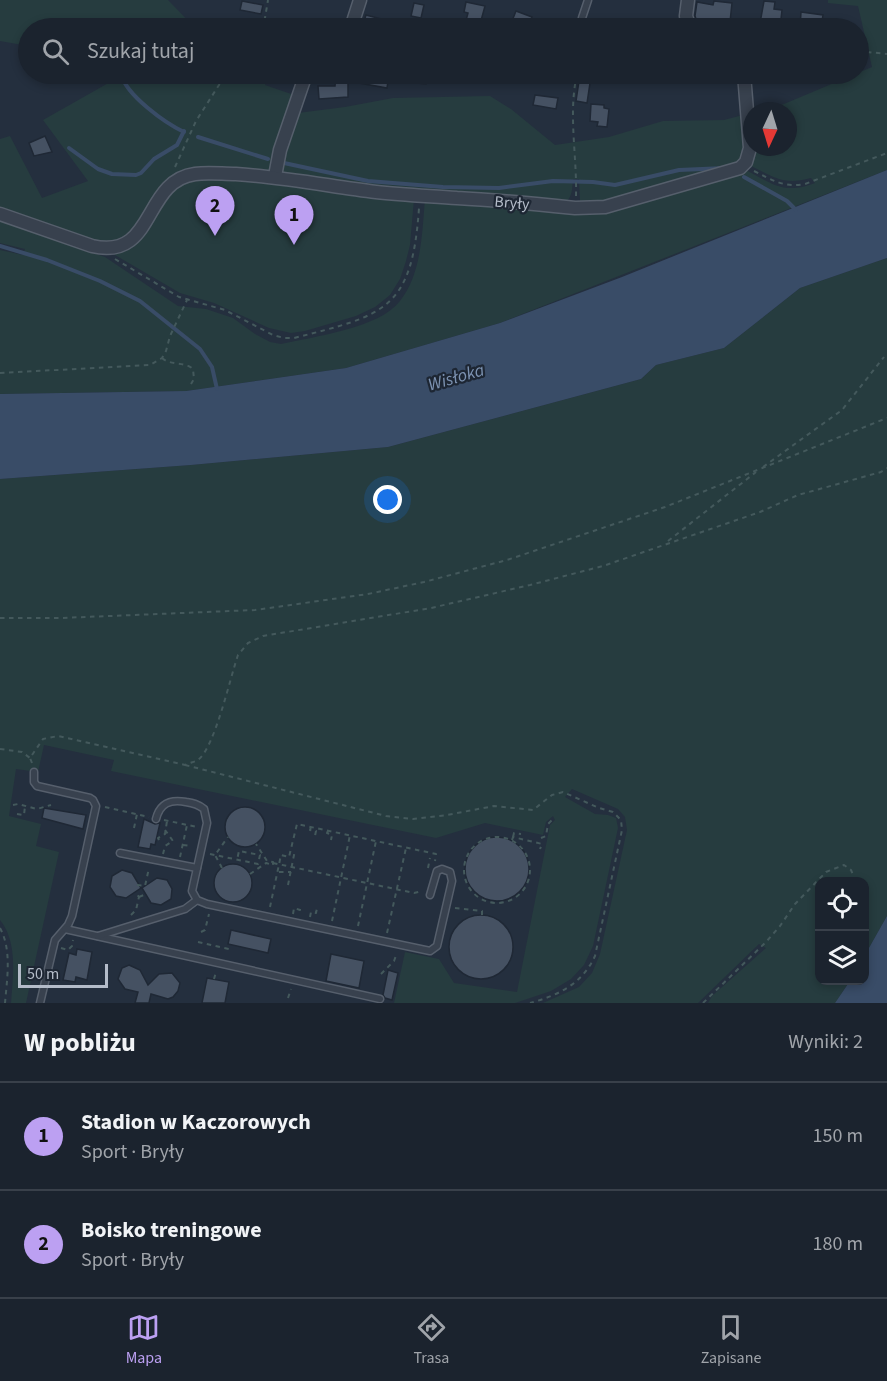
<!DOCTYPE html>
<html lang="pl">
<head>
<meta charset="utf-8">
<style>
	:root { --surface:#1b232e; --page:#242b36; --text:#f1f3f6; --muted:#a0a4aa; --line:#39404a; --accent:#bca0f2 }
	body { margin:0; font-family:"Source Sans 3",sans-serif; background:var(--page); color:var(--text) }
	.controls { position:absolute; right:18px; bottom:18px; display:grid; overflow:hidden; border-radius:12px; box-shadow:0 3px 9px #0003 }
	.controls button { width:54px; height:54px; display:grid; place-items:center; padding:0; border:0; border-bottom:2px solid var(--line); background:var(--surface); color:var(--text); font:30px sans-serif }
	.compass { position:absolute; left:743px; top:102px; width:54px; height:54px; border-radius:50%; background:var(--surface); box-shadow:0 3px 9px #0003; rotate:184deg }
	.scale { position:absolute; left:18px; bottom:15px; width:90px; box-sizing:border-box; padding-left:6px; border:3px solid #b4bcc9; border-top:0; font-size:16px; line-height:21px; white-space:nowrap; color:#b4bcc9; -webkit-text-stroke:4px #1d2633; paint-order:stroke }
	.you { position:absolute; left:388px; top:500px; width:21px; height:21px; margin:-15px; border:4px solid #fff; border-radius:50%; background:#1a73e8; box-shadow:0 0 0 9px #1a73e833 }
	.badge { display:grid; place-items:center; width:39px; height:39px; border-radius:50%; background:var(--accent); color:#111; font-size:20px; font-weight:700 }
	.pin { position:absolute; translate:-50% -50px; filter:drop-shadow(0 2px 3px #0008) }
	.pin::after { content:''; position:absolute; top:32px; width:21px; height:18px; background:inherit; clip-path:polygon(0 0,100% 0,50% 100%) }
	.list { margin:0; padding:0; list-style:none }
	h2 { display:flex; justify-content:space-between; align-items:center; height:78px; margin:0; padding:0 24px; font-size:26px }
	h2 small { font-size:20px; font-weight:400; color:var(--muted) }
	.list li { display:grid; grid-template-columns:39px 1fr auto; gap:18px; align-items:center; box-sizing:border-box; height:108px; padding:0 24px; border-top:2px solid var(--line) }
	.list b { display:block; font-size:22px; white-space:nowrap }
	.list p { margin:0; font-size:20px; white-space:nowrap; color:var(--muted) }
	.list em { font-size:20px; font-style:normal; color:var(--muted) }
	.icon { flex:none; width:33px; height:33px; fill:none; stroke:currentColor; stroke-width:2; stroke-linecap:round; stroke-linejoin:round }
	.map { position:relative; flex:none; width:887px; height:1003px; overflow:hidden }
	.search { position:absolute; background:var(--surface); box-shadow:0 3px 9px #0003; left:18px; right:18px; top:18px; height:66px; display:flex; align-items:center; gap:15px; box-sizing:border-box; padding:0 21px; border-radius:33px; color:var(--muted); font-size:22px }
	.sheet { height:294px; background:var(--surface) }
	nav { display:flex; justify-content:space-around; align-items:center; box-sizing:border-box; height:84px; border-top:2px solid var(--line); background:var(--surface); font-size:16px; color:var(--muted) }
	nav a { display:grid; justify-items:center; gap:3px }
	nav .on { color:var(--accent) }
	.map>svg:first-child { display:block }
</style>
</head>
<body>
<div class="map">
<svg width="887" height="1003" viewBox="0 0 887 1003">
	<rect width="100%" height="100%" fill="#242f3e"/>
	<g fill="#263c3f">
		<polygon points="0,0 168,0 195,28 28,28 28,46 0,41"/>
		<path d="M828 0H887V170L500 323 346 368 186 391 0 394V250L23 255 25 249 0 243V219L105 257 178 306 206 309 233 318 255 334 270 342 281 344C312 337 380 328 400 301 422 273 422 232 425 199L588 215 727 177 744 169C773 184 783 195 815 183L811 178C783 186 774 177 749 165L753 147H788V111H757L784 104 872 67 858 6 828 3Z"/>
		<polygon points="119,74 268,74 265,85 294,95 270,171 184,173 129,237 112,246 0,211 0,139 10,136 42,198 88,181 43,120 119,77"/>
		<path d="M490 96 511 109 555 145 609 137 663 121 724 120 743 115 744 156 738 165 590 205 580 201 579 179H573C572 188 573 198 564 203L369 188 284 173 281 170 286 144 298 113 345 107 393 98Z"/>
		<polygon points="205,175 414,199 410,245 406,261 400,279 390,295 375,307 356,316 305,331 291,333 269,328 214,303 180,293 115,255 116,252 180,183"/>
		<path d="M887 258V916L865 955 864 882H820V980L850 981 835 1003H708L712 996 766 948 759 944 698 1003H543L579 987 592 973 600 954 627 830 625 817 618 809 572 789 565 797 595 814 608 815 616 818 618 828 593 946 584 965 571 979 551 991 515 1003H394L405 952 439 959 454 983 517 992 550 825 555 820 553 816 546 822 543 835 485 823 436 838 111 771 114 760 44 745 38 772 16 769 9 816 41 824 36 846 59 852 26 1003H11C13 976 18 942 0 920V479L191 465 388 447 641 379 656 365 724 348 800 288Z"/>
	</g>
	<g fill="#394c67">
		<polygon points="887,170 887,258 800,288 724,348 656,365 641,379 388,447 191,465 0,479 0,394 186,391 346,368 500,323 622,277"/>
		<polygon points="887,916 887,1003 835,1003 850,981 864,980 865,955"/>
	</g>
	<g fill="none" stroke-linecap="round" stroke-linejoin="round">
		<g stroke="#394c67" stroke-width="4">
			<path d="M121 74C126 95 165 123 184 132"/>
			<polyline points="198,137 268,159"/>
			<polyline points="69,148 98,169 112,174 136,175 141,173 154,159 177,145 184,131"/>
			<polyline points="284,163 368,181 443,187 499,188 553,181 593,182 615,185 679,170 725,168"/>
			<polyline points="744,177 787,201 796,210"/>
			<polyline points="0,246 47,260 100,281 140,301 200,349 212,367 217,389"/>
		</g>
	</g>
	<g fill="#455162" stroke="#1f2835" stroke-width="1.5">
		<polygon points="242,1 263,5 261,14 240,10"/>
		<polygon points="714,1 732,3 730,22 704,19 703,24 697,22 695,16 697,2 713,5"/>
		<polygon points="764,1 775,2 774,9 782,10 780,28 768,28 769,24 760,23"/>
		<polygon points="466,2 485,6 479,28 464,28 468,13 464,12"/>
		<polygon points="414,3 424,5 421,18 411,16"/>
		<polygon points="516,11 532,17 528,28 510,26"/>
		<polygon points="801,12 823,15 821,27 800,28"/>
		<polygon points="366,15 385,20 383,28 362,28"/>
		<polygon points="336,74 389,74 387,88 348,81 348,97 319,99 318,86 335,86"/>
		<polygon points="409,74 427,74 426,84 408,82"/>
		<polygon points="579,81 590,83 587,103 576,101"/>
		<polygon points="535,95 558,98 556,109 533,105"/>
		<polygon points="591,104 604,105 604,108 609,109 607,127 597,126 598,122 590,121"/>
		<polygon points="45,136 52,152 34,156 29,143"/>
		<circle cx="245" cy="827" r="20"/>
		<polygon points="44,808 86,815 83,829 42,818"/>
		<polygon points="144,819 155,824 160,823 155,845 151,844 150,849 138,847"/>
		<circle cx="497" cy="869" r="32"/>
		<circle cx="233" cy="883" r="19"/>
		<polygon points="122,870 132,873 141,888 126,898 116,896 110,887 112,876"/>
		<polygon points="157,878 167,880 172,889 171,899 161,905 151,903 142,888"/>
		<circle cx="481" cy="947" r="32"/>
		<polygon points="231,930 271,939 268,953 228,944"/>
		<polygon points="77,949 92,952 87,980 76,977 75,982 63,980 69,953 76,955"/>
		<polygon points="331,954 364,961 359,988 326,981"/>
		<polygon points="129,965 140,970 148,985 159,974 172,973 180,983 178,991 173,997 168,999 151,994 149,1003 135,1003 138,992 125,989 118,979 122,968"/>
		<polygon points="388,970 398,973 392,1000 385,998 383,995"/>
		<polygon points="207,978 229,982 225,1003 202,1003"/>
	</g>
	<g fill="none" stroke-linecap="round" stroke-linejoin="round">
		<defs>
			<g id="lane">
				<polyline points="582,18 588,0"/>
				<polyline points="34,772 34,782 37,786 90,798 93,800 96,806 72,916 68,925 55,940 40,1003"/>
				<path d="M156 819C160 803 170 799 186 802 193 803 198 804 204 809L207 823 192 891 197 900 207 904 430 951 437 946 452 881 450 872 442 869 437 871 430 895"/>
				<polyline points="120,853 197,868"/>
				<polyline points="65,929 380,999"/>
				<polyline points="98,936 185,909 197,900"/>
			</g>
			<g id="street">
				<polyline points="688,0 686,16 690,28"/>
				<polyline points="351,28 360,0"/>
				<polyline points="275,176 280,150 306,74"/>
				<path d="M0 214 92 246C156 261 142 181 195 174 208 172 222 174 236 174 283 177 329 186 376 192 403 195 430 196 457 198 497 200 536 204 575 208L605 207 740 168 746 162 750 148 744 74"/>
			</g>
		</defs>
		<use href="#lane" stroke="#565f6c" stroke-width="9"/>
		<use href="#street" stroke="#565f6c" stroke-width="15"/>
		<g stroke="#44595c" stroke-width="2" stroke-dasharray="4.5 4.5" stroke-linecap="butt">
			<polyline points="259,28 265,18 268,0"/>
			<polyline points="858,51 887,54"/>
			<polyline points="175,167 196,121 226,74"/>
			<path d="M754 171C772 180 784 188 805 184L887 153"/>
			<path d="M576 196C577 154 568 114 577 74"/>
			<path d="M115 259 179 297 225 310 273 335 284 338H294C385 315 412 310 419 208"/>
			<path d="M162 358C171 366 184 361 193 369L194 379 191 384"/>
			<polyline points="0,373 150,365 162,358 166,351 170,336 187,300"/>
			<polyline points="763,467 842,410 884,357"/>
			<polyline points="668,541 756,472"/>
			<polyline points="0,618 61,618 255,610 368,594 424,582 507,560 665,507 887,418"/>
			<polyline points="0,749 22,752 30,758"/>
			<path d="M32 763 30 758 43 739 58 736 185 765C189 763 194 762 198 760 215 747 230 678 238 655L248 643 263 636 431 608 530 585 603 566 760 512 798 495 881 472 887 468"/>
			<path d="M185 765 386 816 413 819 447 815 494 806 533 810 552 795 563 792 599 808 613 812 621 820 622 830 595 956C582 984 559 995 530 1003"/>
			<polyline points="13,805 18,804 37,809 51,805"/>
			<polyline points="105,807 149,817"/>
			<polyline points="17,814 24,815 25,806"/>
			<polyline points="164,820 197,827"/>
			<polyline points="311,827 310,830 316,831 315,836"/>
			<polyline points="134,828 137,814"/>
			<polyline points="328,831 327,833 332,835 331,840"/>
			<circle cx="497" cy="870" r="33"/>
			<polyline points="513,837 514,833 521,834"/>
			<polyline points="541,838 546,836 548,824 553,819"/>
			<polyline points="159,840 158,838 165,834 167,821"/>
			<polyline points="512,840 513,837 542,844 540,849"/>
			<polyline points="183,845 191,846"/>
			<polyline points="163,854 165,846 173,841 165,830"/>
			<polyline points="210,854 258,864 260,855 239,851 237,860"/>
			<polyline points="180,857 187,825"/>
			<polyline points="273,863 414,893 422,891"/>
			<polyline points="222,868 215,855 228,837"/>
			<polyline points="428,868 430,858"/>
			<polyline points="279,872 291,872"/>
			<polyline points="250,874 266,863 273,865 273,862 267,861 256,844"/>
			<polyline points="137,885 145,886 149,868"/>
			<polyline points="288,885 295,850"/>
			<polyline points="139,897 146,894"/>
			<polyline points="270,907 281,855 289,857 297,824 436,854 435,861"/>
			<polyline points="455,908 482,911 482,915"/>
			<polyline points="293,914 294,908 300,910 300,906"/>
			<polyline points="131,915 136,910 139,897 135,892"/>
			<polyline points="310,917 311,912 316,913 317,908"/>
			<polyline points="332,921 350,835"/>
			<polyline points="358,926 376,841"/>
			<path d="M0 928C12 950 7 979 5 1003"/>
			<polyline points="201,932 205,930 209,914"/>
			<polyline points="387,933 406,848"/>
			<polyline points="198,942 233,950"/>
			<polyline points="61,948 68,950 72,946 73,940"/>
			<polyline points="381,974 394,961 397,953"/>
			<polyline points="214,979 216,972"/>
			<polyline points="288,998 291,989"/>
			<polyline points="703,1003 766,942 780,926 795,904 826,872 844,865 851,870 856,882"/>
		</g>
		<use href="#lane" stroke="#38414e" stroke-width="6"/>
		<use href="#street" stroke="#38414e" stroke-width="12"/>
	</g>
	<g text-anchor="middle" stroke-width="4.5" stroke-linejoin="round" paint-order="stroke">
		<g font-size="16" fill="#b4bcc9" stroke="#1d2633">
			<text transform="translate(512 202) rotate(5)" y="6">Bryły</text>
		</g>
		<g font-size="18" font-style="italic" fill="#7c92b1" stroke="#1d2633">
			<text transform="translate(456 377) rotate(-16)" y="6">Wisłoka</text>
		</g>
	</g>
</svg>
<div class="controls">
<button><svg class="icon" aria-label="locate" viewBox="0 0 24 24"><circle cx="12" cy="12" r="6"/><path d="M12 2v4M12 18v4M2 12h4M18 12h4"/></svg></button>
<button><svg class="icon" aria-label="layers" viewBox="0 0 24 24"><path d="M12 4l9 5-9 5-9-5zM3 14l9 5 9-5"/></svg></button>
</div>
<svg class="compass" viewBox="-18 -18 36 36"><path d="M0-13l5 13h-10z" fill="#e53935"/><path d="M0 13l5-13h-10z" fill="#a0a4aa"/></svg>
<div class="scale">50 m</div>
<div class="you"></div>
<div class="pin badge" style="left:294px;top:245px">1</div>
<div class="pin badge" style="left:215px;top:236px">2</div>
<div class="search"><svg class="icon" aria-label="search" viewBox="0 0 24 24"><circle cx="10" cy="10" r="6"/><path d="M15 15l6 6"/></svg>Szukaj tutaj</div>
</div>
<section class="sheet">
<h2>W pobliżu<small>Wyniki: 2</small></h2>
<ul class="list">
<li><span class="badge">1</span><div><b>Stadion w Kaczorowych</b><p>Sport · Bryły</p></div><em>150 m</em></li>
<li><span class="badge">2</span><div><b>Boisko treningowe</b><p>Sport · Bryły</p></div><em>180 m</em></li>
</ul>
</section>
<nav>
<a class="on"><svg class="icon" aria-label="map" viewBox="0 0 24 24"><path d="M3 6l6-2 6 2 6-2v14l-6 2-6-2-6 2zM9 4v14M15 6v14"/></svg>Mapa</a>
<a><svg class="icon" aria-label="directions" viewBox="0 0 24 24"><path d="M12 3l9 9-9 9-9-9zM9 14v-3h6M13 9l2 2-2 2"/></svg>Trasa</a>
<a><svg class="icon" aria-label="saved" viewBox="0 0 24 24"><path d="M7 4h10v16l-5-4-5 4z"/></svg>Zapisane</a>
</nav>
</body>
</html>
